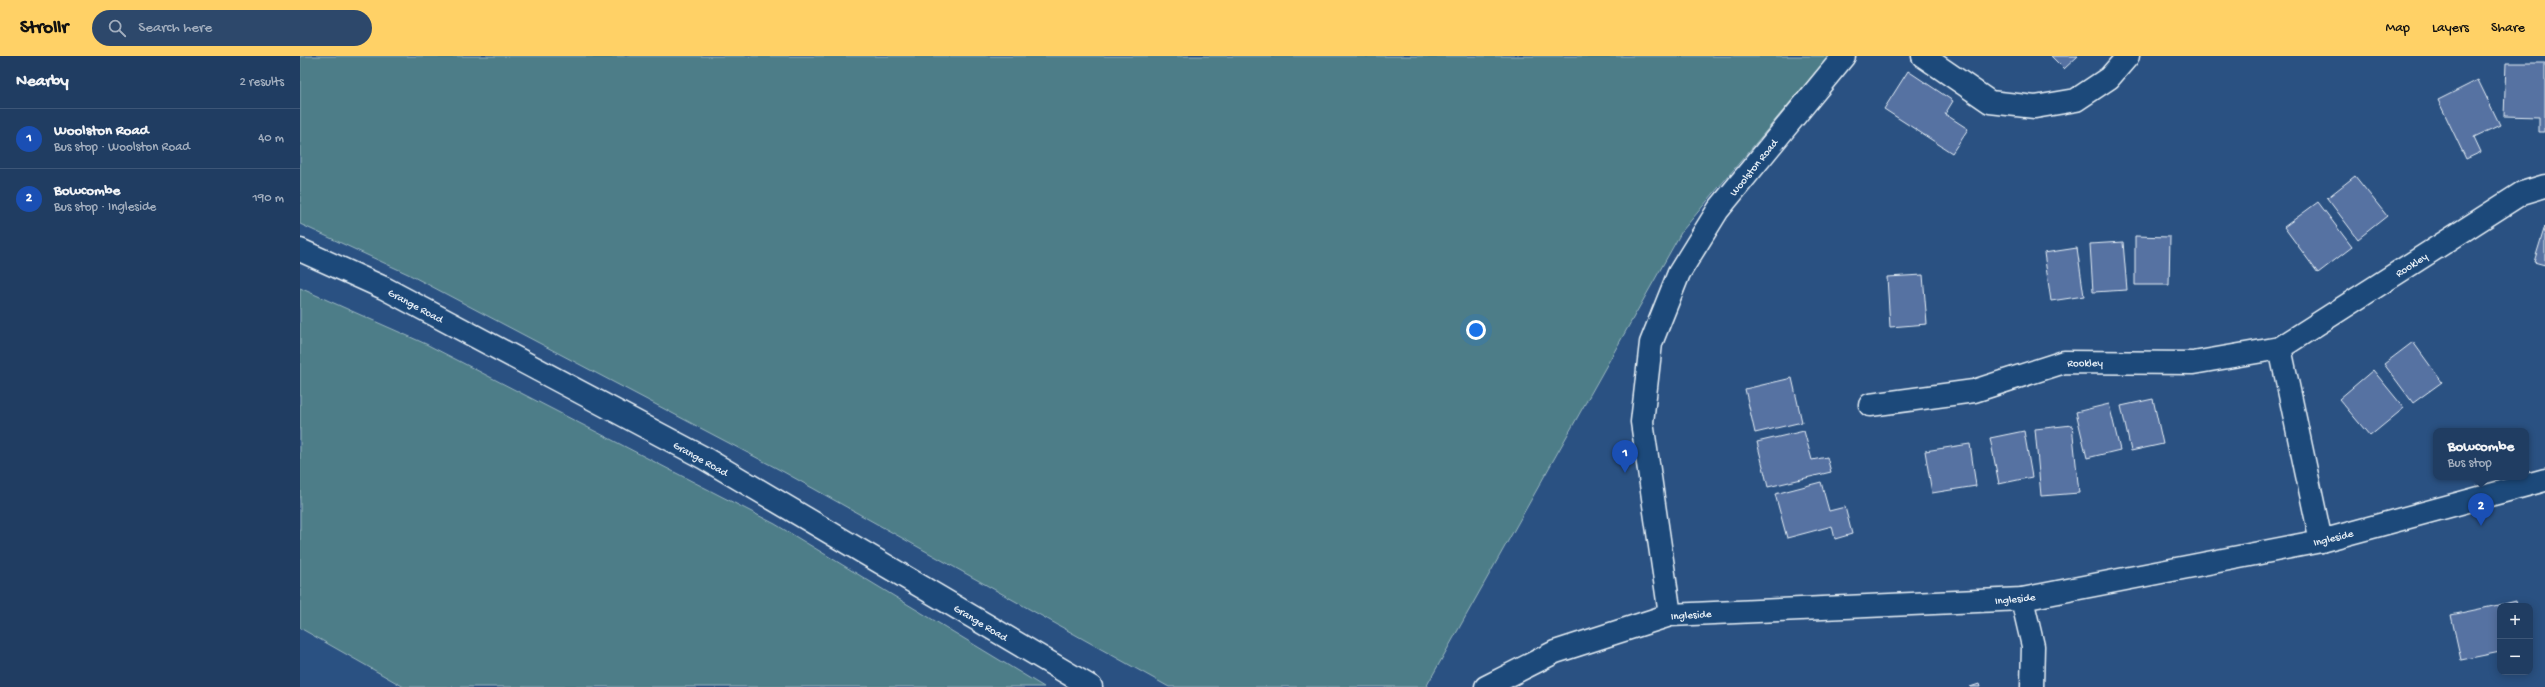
<!DOCTYPE html>
<html lang="en">
<head>
<meta charset="utf-8">
<style>
	:root { --surface:#203d62; --page:#2d486b; --text:#f1f3f6; --muted:#a2aebe; --line:#3d5677; --accent:#ffd166 }
	body { margin:0; font-family:"Gochi Hand",sans-serif; background:var(--page); color:var(--text) }
	.controls { position:absolute; right:12px; bottom:12px; display:grid; overflow:hidden; border-radius:8px; box-shadow:0 2px 10px #0003 }
	.controls button { width:36px; height:36px; display:grid; place-items:center; padding:0; border:0; border-bottom:1px solid var(--line); background:var(--surface); color:var(--text); font:20px sans-serif }
	.you { position:absolute; left:1176px; top:274px; width:14px; height:14px; margin:-10px; border:3px solid #fff; border-radius:50%; background:#1a73e8; box-shadow:0 0 0 6px #1a73e833 }
	.badge { display:grid; place-items:center; width:26px; height:26px; border-radius:50%; background:var(--accent); color:#fff; font-size:13px; font-weight:700 }
	.pin { position:absolute; translate:-50% -33px; filter:drop-shadow(0 1px 2px #0008) }
	.pin::after { content:''; position:absolute; top:21px; width:14px; height:12px; background:inherit; clip-path:polygon(0 0,100% 0,50% 100%) }
	.popup { position:absolute; left:2133px; top:372px; width:96px; height:52px; box-sizing:border-box; display:grid; place-content:center; border-radius:8px; background:var(--surface); filter:drop-shadow(0 1px 3px #0005); font-size:13px; white-space:nowrap; color:var(--muted) }
	.popup b { font-size:15px; color:var(--text) }
	.popup::after { content:''; position:absolute; left:50%; top:100%; margin-left:-8px; border:8px solid transparent; border-top-color:var(--surface) }
	.list { margin:0; padding:0; list-style:none }
	h2 { display:flex; justify-content:space-between; align-items:center; height:52px; margin:0; padding:0 16px; font-size:17px }
	h2 small { font-size:13px; font-weight:400; color:var(--muted) }
	.list li { display:grid; grid-template-columns:26px 1fr auto; gap:12px; align-items:center; box-sizing:border-box; height:60px; padding:0 16px; border-top:1px solid var(--line) }
	.list b { display:block; font-size:15px; white-space:nowrap }
	.list p { margin:0; font-size:13px; white-space:nowrap; color:var(--muted) }
	.list em { font-size:13px; font-style:normal; color:var(--muted) }
	.icon { flex:none; width:22px; height:22px; fill:none; stroke:currentColor; stroke-width:2; stroke-linecap:round; stroke-linejoin:round }
	.map { position:relative; flex:none; width:2245px; height:631px; overflow:hidden }
	header { display:flex; align-items:center; gap:24px; box-sizing:border-box; height:56px; padding:0 20px; background:var(--accent); color:#111 }
	header strong { font-size:19px }
	nav { display:flex; gap:22px; margin-inline-start:auto; font-size:14px }
	.search { width:280px; height:36px; background:var(--page); display:flex; align-items:center; gap:10px; box-sizing:border-box; padding:0 14px; border-radius:22px; color:var(--muted); font-size:15px }
	main { display:flex }
	aside { flex:1; background:var(--surface) }
	.map>svg:first-child { display:block }
</style>
</head>
<body>
<header>
<strong>Strollr</strong>
<div class="search"><svg class="icon" aria-label="search" viewBox="0 0 24 24"><circle cx="10" cy="10" r="6"/><path d="M15 15l6 6"/></svg>Search here</div>
<nav><a>Map</a><a>Layers</a><a>Share</a></nav>
</header>
<main>
<aside>
<h2>Nearby<small>2 results</small></h2>
<ul class="list">
<li><span class="badge" style="background:#1a4fb4">1</span><div><b>Woolston Road</b><p>Bus stop · Woolston Road</p></div><em>40 m</em></li>
<li><span class="badge" style="background:#1a4fb4">2</span><div><b>Bowcombe</b><p>Bus stop · Ingleside</p></div><em>190 m</em></li>
</ul>
</aside>
<div class="map">
<svg width="2245" height="631" viewBox="0 0 2245 631">
	<rect width="100%" height="100%" fill="#2a5182"/>
	<filter id="ink" filterUnits="userSpaceOnUse"><feTurbulence type="fractalNoise" baseFrequency=".025" numOctaves="2"/><feDisplacementMap in="SourceGraphic" scale="8" xChannelSelector="R" yChannelSelector="G"/><feConvolveMatrix kernelMatrix="1 2 1 2 8 2 1 2 1" color-interpolation-filters="sRGB"/></filter>
	<g filter="url(#ink)">
		<g fill="#4d7d88" stroke="#9ab7c0">
			<polygon points="0,0 1529,0 1382,175 1126,631 869,631 482,415 108,218 0,168"/>
			<polygon points="0,232 126,288 475,468 744,631 104,631 0,572"/>
		</g>
		<g fill="#5772a2" stroke="#e8f1f8">
			<polygon points="1751,0 1778,0 1764,13"/>
			<polygon points="2206,7 2245,7 2245,76 2239,76 2239,61 2204,60"/>
			<polygon points="1608,15 1653,45 1645,58 1668,73 1652,97 1584,53"/>
			<polygon points="2178,24 2200,69 2174,81 2181,96 2166,103 2138,44"/>
			<polygon points="2055,120 2087,160 2058,183 2027,142"/>
			<polygon points="2018,146 2052,191 2018,217 1984,171"/>
			<polygon points="2245,170 2245,209 2234,206"/>
			<polygon points="1835,180 1870,181 1869,229 1835,229"/>
			<polygon points="1823,186 1827,234 1793,236 1790,188"/>
			<polygon points="1777,192 1784,240 1751,245 1744,197"/>
			<polygon points="1623,219 1627,268 1590,271 1587,221"/>
			<polygon points="2113,286 2142,326 2113,347 2084,308"/>
			<polygon points="2073,314 2104,352 2070,380 2039,343"/>
			<polygon points="1492,322 1502,366 1455,377 1445,333"/>
			<polygon points="1853,343 1863,388 1831,395 1821,350"/>
			<polygon points="1809,348 1820,394 1787,402 1776,356"/>
			<polygon points="1772,369 1779,437 1741,440 1735,373"/>
			<polygon points="1504,375 1512,404 1527,401 1531,416 1468,431 1457,386"/>
			<polygon points="1724,375 1732,421 1699,428 1690,382"/>
			<polygon points="1670,388 1676,430 1632,437 1625,395"/>
			<polygon points="1521,426 1529,455 1545,451 1552,478 1535,483 1532,470 1487,482 1475,438"/>
			<polygon points="2216,545 2217,550 2205,550 2204,548"/>
			<polygon points="2203,548 2203,550 2200,550 2200,596 2161,604 2151,559"/>
			<polygon points="1679,628 1680,631 1670,631"/>
		</g>
		<g fill="none" stroke-linecap="round" stroke-linejoin="round">
			<defs>
				<g id="street">
					<polyline points="1623,0 1690,46 1735,51 1776,44 1809,22 1828,0"/>
					<polyline points="1980,292 2021,485"/>
					<polyline points="1570,349 1674,335 1764,306 1893,307 1980,292 2222,137 2245,130"/>
					<polyline points="1722,543 1733,590 1732,631"/>
				</g>
				<g id="secondary">
					<polyline points="0,194 84,232 404,402 791,631"/>
					<polyline points="1370,559 1342,366 1351,287 1379,217 1418,154 1544,0"/>
					<polyline points="1186,631 1255,596 1370,559 1722,543 2021,485 2245,424"/>
				</g>
			</defs>
			<use href="#street" stroke="#e8f1f8" stroke-width="25"/>
			<use href="#secondary" stroke="#e8f1f8" stroke-width="25"/>
			<use href="#street" stroke="#1f4a7a" stroke-width="22"/>
			<use href="#secondary" stroke="#1f4a7a" stroke-width="22"/>
		</g>
	</g>
	<g text-anchor="middle" stroke-width="3" stroke-linejoin="round" paint-order="stroke">
		<g font-size="11" fill="#e8f1f8" stroke="#1f4a7a">
			<text transform="translate(1453 111) rotate(-51)" y="4">Woolston Road</text>
			<text transform="translate(2111 208) rotate(-33)" y="4">Rookley</text>
			<text transform="translate(116 249) rotate(28)" y="4">Grange Road</text>
			<text transform="translate(1785 306) rotate(-1)" y="4">Rookley</text>
			<text transform="translate(401 402) rotate(29)" y="4">Grange Road</text>
			<text transform="translate(2033 481) rotate(-14)" y="4">Ingleside</text>
			<text transform="translate(1715 542) rotate(-6)" y="4">Ingleside</text>
			<text transform="translate(1391 558) rotate(-4)" y="4">Ingleside</text>
			<text transform="translate(681 566) rotate(31)" y="4">Grange Road</text>
		</g>
	</g>
</svg>
<div class="controls">
<button>+</button>
<button>−</button>
</div>
<div class="you"></div>
<div class="pin badge" style="left:1325px;top:417px;background:#1a4fb4">1</div>
<div class="pin badge" style="left:2181px;top:470px;background:#1a4fb4">2</div>
<div class="popup"><b>Bowcombe</b>Bus stop</div>
</div>
</main>
</body>
</html>
